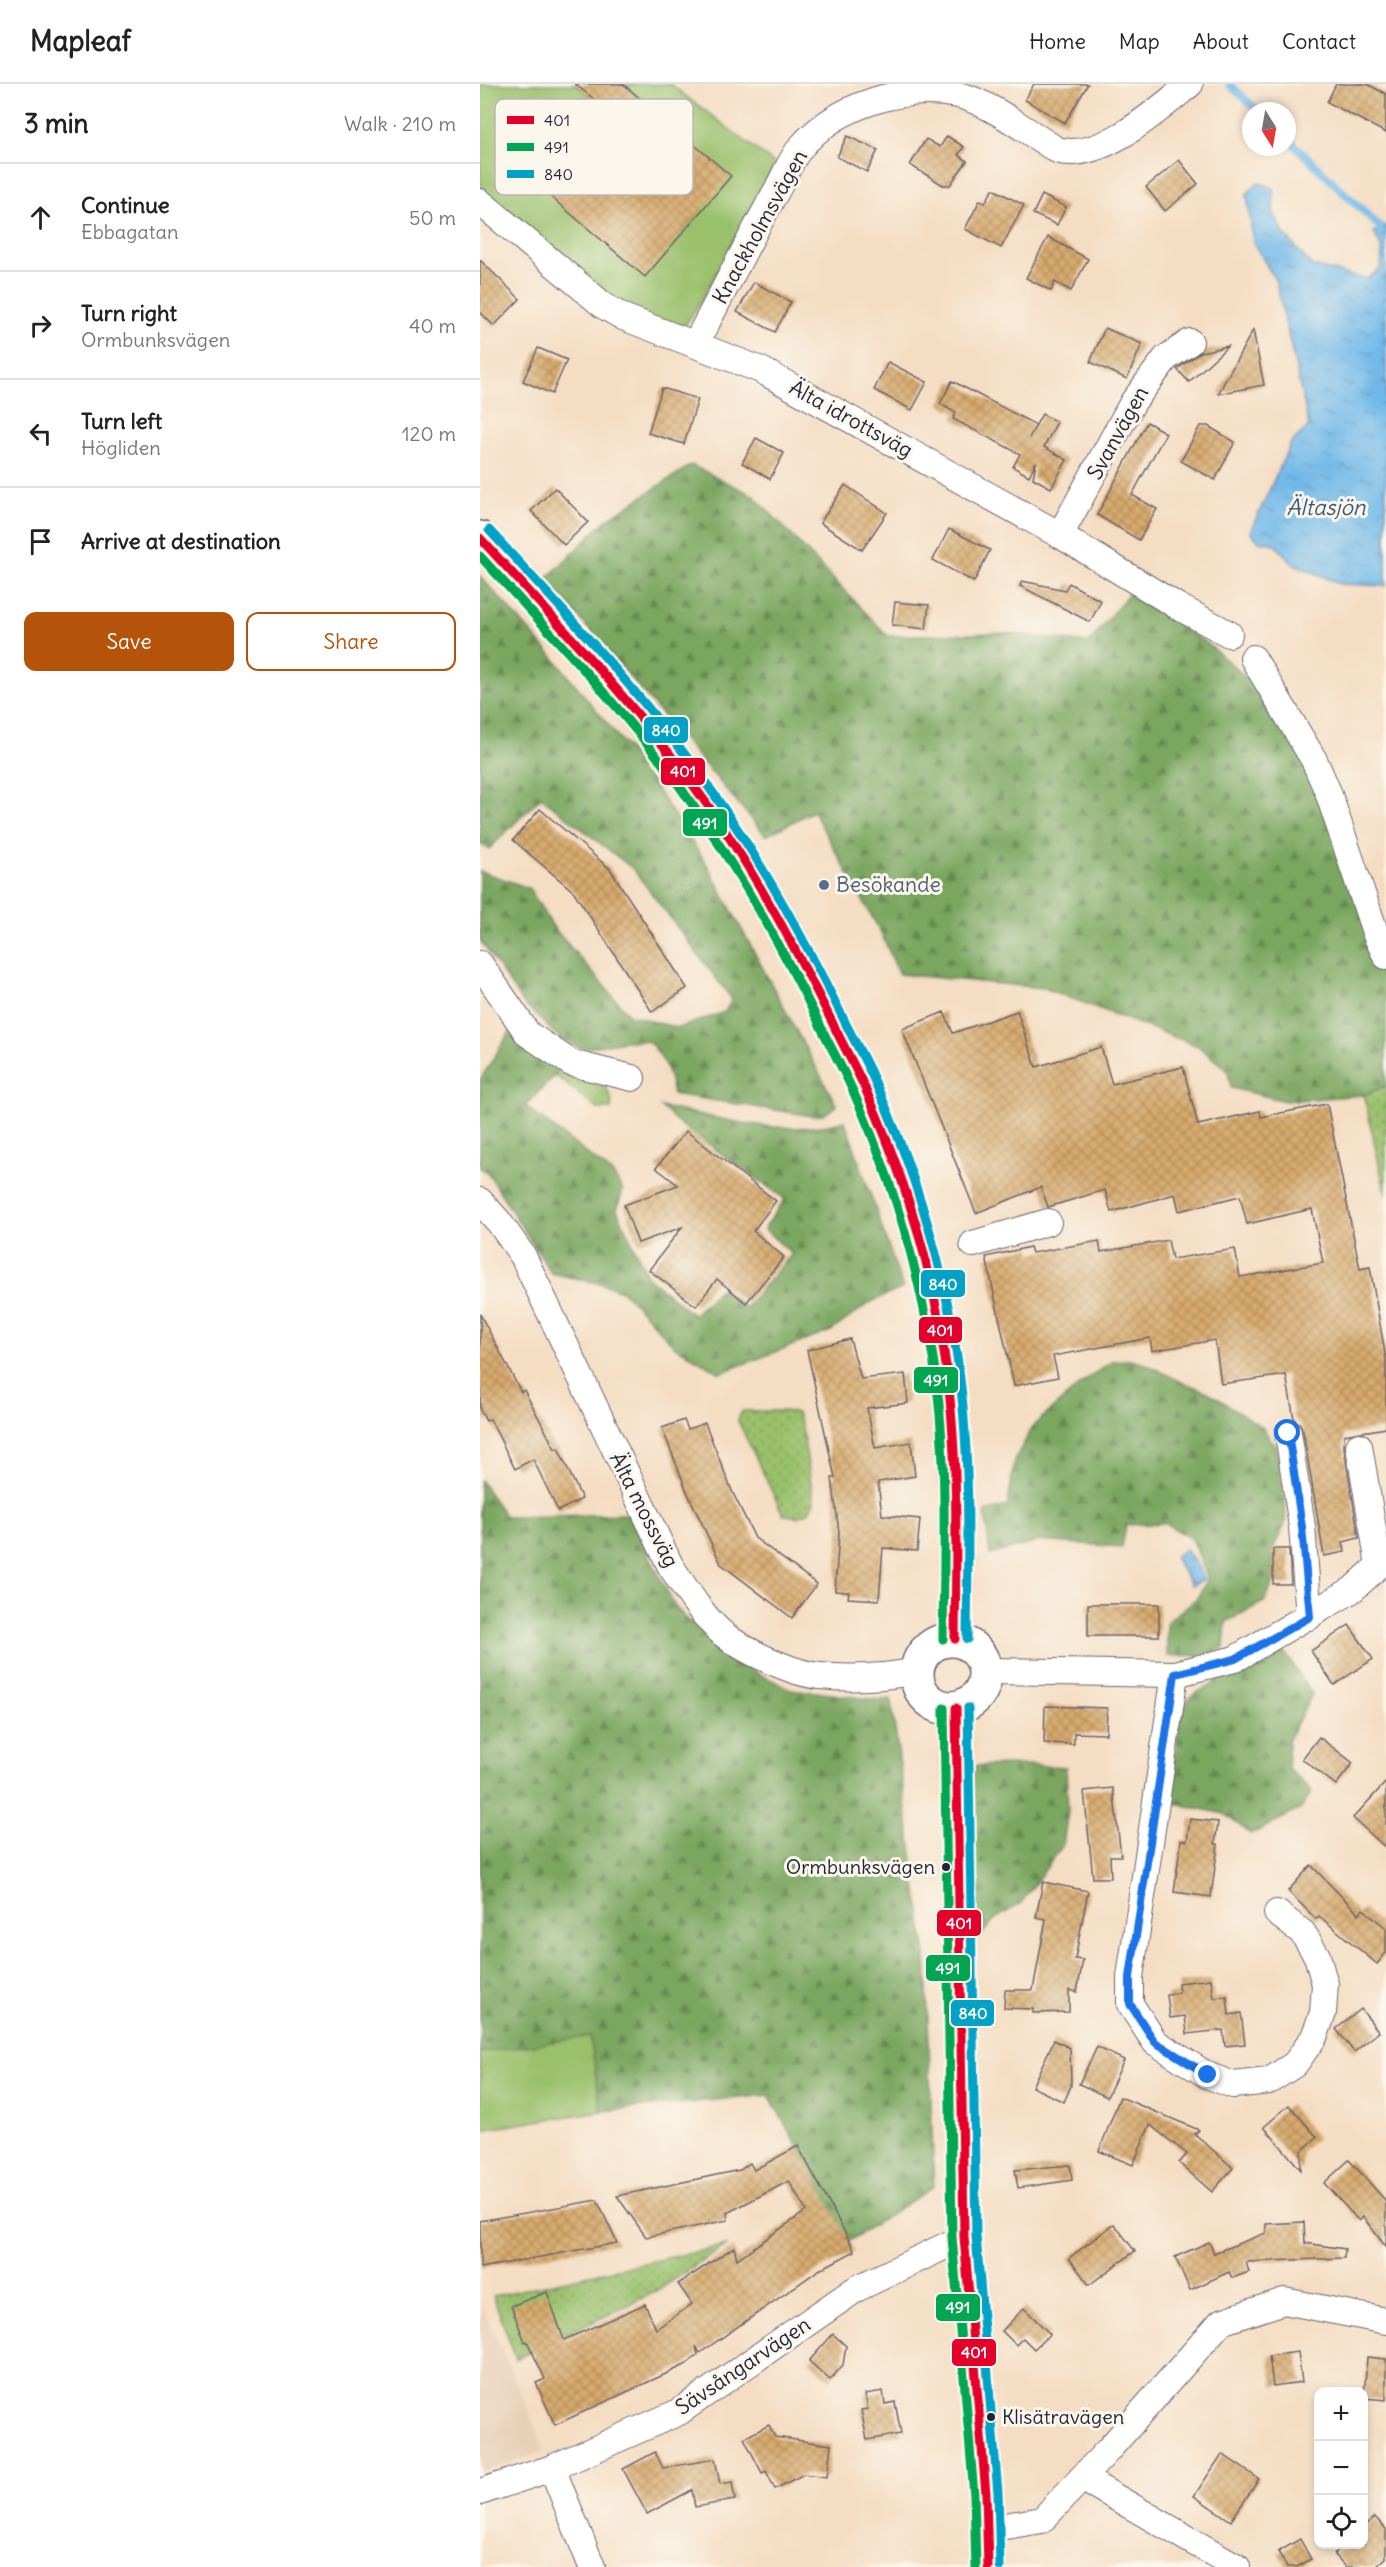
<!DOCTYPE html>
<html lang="en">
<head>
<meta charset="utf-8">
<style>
	:root { --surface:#fff; --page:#f6f6f6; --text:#222; --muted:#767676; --line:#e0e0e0; --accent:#b45309 }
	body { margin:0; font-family:Delius,sans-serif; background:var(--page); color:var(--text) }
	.controls { position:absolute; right:18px; bottom:18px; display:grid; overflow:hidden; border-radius:12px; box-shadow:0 3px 9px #0003 }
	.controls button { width:54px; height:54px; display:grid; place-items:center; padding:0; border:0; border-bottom:2px solid var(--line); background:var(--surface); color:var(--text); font:30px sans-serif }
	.compass { position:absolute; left:762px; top:18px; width:54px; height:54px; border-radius:50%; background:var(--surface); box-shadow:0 3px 9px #0003; rotate:169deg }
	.stop { position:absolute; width:18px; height:18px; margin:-14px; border:4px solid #1a73e8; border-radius:50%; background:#fff }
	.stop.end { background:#1a73e8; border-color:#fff; box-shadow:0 2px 6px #0008 }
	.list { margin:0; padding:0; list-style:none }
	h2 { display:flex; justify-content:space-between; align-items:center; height:78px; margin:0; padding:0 24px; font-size:26px }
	h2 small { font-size:20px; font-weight:400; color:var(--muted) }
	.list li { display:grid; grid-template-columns:39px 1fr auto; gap:18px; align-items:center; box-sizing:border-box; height:108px; padding:0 24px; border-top:2px solid var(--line) }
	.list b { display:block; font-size:22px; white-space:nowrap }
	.list p { margin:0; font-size:20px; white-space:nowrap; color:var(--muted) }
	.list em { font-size:20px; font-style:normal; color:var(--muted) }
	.actions { display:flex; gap:12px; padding:18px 24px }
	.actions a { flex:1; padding:14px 0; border:2px solid var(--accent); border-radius:12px; text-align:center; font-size:21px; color:var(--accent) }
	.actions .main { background:var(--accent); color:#fff }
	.icon { flex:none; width:33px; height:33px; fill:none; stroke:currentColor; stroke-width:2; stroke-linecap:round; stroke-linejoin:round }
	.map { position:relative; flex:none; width:906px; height:2483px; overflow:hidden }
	header { display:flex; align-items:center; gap:36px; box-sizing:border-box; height:84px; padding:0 30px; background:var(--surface); border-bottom:2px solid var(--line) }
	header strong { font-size:28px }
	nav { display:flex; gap:33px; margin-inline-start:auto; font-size:21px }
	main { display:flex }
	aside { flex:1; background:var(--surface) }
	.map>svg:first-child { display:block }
</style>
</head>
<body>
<header>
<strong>Mapleaf</strong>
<nav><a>Home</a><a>Map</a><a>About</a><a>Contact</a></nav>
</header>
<main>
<aside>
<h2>3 min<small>Walk · 210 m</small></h2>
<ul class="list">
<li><svg class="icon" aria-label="ahead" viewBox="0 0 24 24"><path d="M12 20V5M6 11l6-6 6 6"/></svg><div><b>Continue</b><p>Ebbagatan</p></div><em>50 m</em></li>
<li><svg class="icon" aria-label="right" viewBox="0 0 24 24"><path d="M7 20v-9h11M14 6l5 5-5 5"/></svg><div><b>Turn right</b><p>Ormbunksvägen</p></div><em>40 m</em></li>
<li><svg class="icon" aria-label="left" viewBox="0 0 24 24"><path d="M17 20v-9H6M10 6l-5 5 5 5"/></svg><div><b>Turn left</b><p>Högliden</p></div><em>120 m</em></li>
<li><svg class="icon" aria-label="arrive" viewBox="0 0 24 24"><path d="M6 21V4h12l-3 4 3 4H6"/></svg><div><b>Arrive at destination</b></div></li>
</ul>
<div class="actions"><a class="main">Save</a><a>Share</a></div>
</aside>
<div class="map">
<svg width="906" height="2483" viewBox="0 0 906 2483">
	<defs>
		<pattern id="grass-dots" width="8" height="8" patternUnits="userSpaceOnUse" patternTransform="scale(1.5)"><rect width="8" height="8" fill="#99c06b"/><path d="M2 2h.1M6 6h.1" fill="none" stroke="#7c9c59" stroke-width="1.8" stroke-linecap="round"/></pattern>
		<pattern id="forest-firs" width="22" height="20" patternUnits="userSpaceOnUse" patternTransform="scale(1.5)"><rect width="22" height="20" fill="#7aa65f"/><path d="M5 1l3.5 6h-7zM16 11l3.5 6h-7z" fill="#648750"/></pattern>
		<pattern id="water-ripples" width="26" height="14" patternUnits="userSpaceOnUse" patternTransform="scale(1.5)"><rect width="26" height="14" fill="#72b9e9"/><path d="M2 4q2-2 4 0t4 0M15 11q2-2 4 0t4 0" fill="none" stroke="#5d96be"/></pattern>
		<pattern id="building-cross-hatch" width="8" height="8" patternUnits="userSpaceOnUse" patternTransform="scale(1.5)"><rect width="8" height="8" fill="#d8ab6e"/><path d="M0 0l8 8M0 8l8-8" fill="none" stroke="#af8b5c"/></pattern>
	</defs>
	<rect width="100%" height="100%" fill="#fbf7ec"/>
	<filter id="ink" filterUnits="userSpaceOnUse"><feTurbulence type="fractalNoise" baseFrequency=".0167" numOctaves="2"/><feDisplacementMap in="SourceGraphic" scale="12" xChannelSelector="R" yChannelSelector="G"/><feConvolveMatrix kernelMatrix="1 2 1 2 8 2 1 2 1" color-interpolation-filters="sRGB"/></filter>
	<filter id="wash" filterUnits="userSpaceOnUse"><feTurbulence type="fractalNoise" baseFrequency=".008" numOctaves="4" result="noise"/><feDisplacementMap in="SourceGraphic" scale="24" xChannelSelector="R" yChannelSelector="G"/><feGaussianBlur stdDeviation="1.35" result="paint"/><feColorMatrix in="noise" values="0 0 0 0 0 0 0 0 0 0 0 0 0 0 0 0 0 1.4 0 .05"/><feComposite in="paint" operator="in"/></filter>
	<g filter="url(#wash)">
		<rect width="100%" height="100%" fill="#f4ddc2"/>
		<polygon fill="#e8cfb7" points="0,2218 43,2313 64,2367 0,2389"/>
		<g fill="url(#grass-dots)" stroke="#5e7153" stroke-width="1.5">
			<path d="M79 982C98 990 137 997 131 1025H118L75 991Z"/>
			<polygon points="906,1002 906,1112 884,1011"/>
			<polygon points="263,1327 304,1327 317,1329 322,1344 334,1418 328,1429 317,1433 303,1430 258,1337 259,1331"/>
			<polygon points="247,2161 175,2208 36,2275 13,2212"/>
		</g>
		<g fill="url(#forest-firs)" stroke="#4e644d" stroke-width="1.5">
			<polygon points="211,381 273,411 408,552 525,549 609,559 649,509 728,560 784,609 849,717 906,893 906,1002 884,1011 805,1017 751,1004 748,987 718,962 564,904 419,890 401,849 333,727 286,752 66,495 126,436"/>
			<path d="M0 492 73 573 157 676 226 779 357 1022 343 1031 333 1032 193 1010C189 989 184 971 167 957H144L102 965 82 956 43 919 0 856V787L49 804 73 843 149 931 198 944 245 928 252 915 153 785 61 713 9 765 0 760Z"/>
			<path d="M31 946 79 982 75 991 45 1022 132 1089 143 1106 137 1126 168 1193 213 1231 241 1204 265 1224 312 1170 284 1145 305 1115 201 1041 181 1023C238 1033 309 1055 365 1037L423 1204 391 1218 351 1247 240 1289 194 1262 144 1208 123 1200 71 1189 8 1089 0 1083V996Z"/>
			<polygon points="649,1276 666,1280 704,1299 728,1308 782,1343 796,1363 806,1422 805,1441 793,1465 793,1500 784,1518 746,1538 744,1564 726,1571 687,1572 687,1538 717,1514 728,1494 712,1455 685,1439 646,1441 642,1463 560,1457 510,1471 505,1428 528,1422 534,1377 554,1341 603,1298 632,1277"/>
			<polygon points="0,1396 26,1433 149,1430 195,1523 249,1576 311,1605 399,1616 411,1615 446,1872 454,2102 369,2157 289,2011 121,2027 110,1953 0,1969"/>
			<polygon points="799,1560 832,1610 808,1657 808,1685 832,1707 821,1725 771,1750 744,1730 688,1718 701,1627 711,1612"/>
			<polygon points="547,1681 586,1683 588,1727 583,1761 541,1819 515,1835 489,1865 485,1682"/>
		</g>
		<g fill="#99c06b" stroke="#5e7153" stroke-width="1.5">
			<polygon points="0,0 95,0 114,15 74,62 92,76 165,192 143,0 190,0 295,80 222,215 197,254 143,233 0,118"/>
			<polygon points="110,1952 121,2027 0,2046 0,1969"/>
		</g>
		<g fill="url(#water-ripples)" stroke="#4a6e92" stroke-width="1.5">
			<polygon points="778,98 794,105 793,127 804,150 832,182 887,195 901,184 902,165 894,148 906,141 906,502 860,500 812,479 795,460 779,457 770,448 811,359 829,342 796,197 773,158 767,110"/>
			<polygon points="706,1465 725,1494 712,1502 694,1473"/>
		</g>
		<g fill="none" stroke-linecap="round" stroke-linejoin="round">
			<g stroke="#72b9e9" stroke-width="8">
				<polyline points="750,1 778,27"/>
				<polyline points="807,54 901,144"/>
			</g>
		</g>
		<g id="blocks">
			<g fill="url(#building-cross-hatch)">
				<polygon points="95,0 143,0 251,92 165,193 65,108 92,76 74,61 114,15"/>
				<polygon points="554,0 608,0 585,39 545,16"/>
				<polygon points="856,0 887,0 906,10 906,49 847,18"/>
				<polygon points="367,52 398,66 387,88 357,73"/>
				<polygon points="467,52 484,63 478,71 487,77 470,101 463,101 430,81 446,55 460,63"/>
				<polygon points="699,76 718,100 685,127 666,103"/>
				<polygon points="513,105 544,121 521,164 485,145 500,116 505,119"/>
				<polygon points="562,111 586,123 577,141 553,130"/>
				<polygon points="568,153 608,175 591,207 575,198 571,207 546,194"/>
				<polygon points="0,176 40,215 14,242 0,228"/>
				<polygon points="274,198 311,218 295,248 257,228"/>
				<polygon points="625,244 662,260 647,295 610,278"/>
				<polygon points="773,246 784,301 738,310"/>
				<polygon points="748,262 709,298 697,285 721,268"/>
				<polygon points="58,264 87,276 72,310 43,297"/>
				<polygon points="408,278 447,298 432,326 394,306"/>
				<polygon points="472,297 556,341 549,354 562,330 577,338 564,363 587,376 571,404 553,394 556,378 549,392 533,383 540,370 473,335 476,329 460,320"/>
				<polygon points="182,304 218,315 204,360 168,349"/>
				<polygon points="667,338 686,349 652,411 677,425 659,456 617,431"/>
				<polygon points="720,342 728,342 755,358 735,396 701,377"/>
				<polygon points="276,354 304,369 290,395 262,379"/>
				<polygon points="365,401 407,429 382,466 340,439"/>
				<polygon points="75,404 108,438 84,461 51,427"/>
				<polygon points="469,445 510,466 494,498 453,476"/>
				<polygon points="542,497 585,506 589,499 621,517 610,538 540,502"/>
				<polygon points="415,518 449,521 446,545 412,541"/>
				<polygon points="60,725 130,785 207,904 172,928 94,808 33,756"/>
				<polygon points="537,927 556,983 621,963 632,1000 703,983 718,1041 780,1027 781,1033 847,1020 880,1185 890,1183 906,1275 906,1344 864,1351 864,1364 879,1454 863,1458 865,1468 844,1472 823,1347 820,1340 814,1335 806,1291 741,1300 735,1256 672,1267 670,1254 573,1272 578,1293 534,1302 506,1173 550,1163 552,1169 619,1157 621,1168 688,1156 692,1175 755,1165 760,1193 843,1179 832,1125 767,1140 760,1112 699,1127 695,1110 631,1128 625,1106 568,1123 561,1103 496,1129 422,945 464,928 473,949"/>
				<polygon points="206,1047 296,1117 273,1147 304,1173 266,1219 237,1195 216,1222 169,1186 202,1143 158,1159 144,1121 198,1101 176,1084"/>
				<polygon points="0,1230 41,1308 44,1306 75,1365 78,1364 102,1415 78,1427 53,1375 35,1385 10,1335 6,1337 0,1326"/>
				<polygon points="370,1255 381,1295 425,1290 428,1319 387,1324 395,1364 431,1358 435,1392 398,1398 402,1431 440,1435 437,1467 403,1464 399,1516 368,1514 369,1508 355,1507 359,1448 352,1394 355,1394 327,1266"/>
				<polygon points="204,1336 208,1345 225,1339 252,1407 275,1454 337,1500 312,1534 241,1480 208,1410 182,1344"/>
				<polygon points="793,1465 809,1465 811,1500 793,1500"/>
				<rect x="608" y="1520" width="71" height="32"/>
				<polygon points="869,1541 893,1575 854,1601 831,1567"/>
				<polygon points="565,1622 627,1624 626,1650 594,1649 594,1660 564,1659"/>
				<polygon points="839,1653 873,1679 856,1701 822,1675"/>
				<polygon points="906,1698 906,1764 873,1734"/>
				<polygon points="633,1704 641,1772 630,1772 631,1794 613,1794 604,1707"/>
				<polygon points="710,1735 738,1738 735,1760 738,1760 731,1813 694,1808 701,1756 707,1757"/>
				<polygon points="831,1781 879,1830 883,1825 906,1844 906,1869 897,1880 839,1832 836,1835 808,1807"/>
				<polygon points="563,1798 608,1807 595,1875 603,1876 597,1908 589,1906 589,1928 553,1929 553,1925 524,1924 525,1906 553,1906 566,1835 556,1833"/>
				<polygon points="731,1895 734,1914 747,1913 749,1931 761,1929 765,1960 745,1962 743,1946 707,1950 705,1932 690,1934 687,1911 699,1909 698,1899"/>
				<polygon points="881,1925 899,1948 874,1968 856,1945"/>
				<polygon points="574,1956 590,1964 591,2002 584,2018 552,2003"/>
				<polygon points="617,1963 644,1976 627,2013 599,2000"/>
				<polygon points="640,2013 719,2046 715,2050 753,2084 732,2108 699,2079 707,2070 670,2041 653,2081 619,2067"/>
				<polygon points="809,2021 837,2053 821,2068 821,2086 784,2043"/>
				<polygon points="318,2062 375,2167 339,2186 220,2269 216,2262 218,2271 205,2281 75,2341 56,2299 65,2295 47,2257 45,2258 31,2222 67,2208 84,2256 165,2220 176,2245 212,2220 198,2200 254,2163 257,2175 326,2127 309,2097 247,2129 248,2136 166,2153 137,2112 260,2086 270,2079 274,2086"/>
				<polygon points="869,2076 906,2117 906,2163 883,2133 879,2137 844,2099"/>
				<polygon points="590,2081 592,2096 538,2104 535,2086"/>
				<polygon points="117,2116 137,2159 0,2184 0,2137"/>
				<polygon points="824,2138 825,2159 865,2165 864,2174 766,2178 769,2188 752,2194 749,2188 710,2206 695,2173 729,2158 734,2169 786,2149 786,2140"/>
				<polygon points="634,2140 655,2167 609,2201 589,2174"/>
				<polygon points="544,2224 570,2250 554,2265 543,2254 536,2261 522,2247"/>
				<polygon points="353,2250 366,2262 363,2281 350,2296 329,2277"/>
				<polygon points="818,2268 822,2298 793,2302 789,2272"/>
				<polygon points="887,2273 906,2275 906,2316 884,2314"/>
				<polygon points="403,2307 405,2320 415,2318 421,2350 387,2356 381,2326 388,2325 385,2310"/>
				<polygon points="289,2341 295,2353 351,2361 347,2393 324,2390 295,2405 286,2387 282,2389 264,2354"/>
				<polygon points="175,2368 183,2384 235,2375 240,2400 252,2398 255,2416 215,2423 212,2406 167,2430 143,2385"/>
				<polygon points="742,2370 779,2395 751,2437 714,2412"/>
				<polygon points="895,2433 906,2445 906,2474 896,2483 866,2483 854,2470 865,2460 884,2460 884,2443"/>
				<polygon points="820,2455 831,2475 817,2483 807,2483 798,2468"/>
			</g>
		</g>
	</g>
	<g filter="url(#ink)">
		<use href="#blocks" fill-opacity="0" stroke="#6c636a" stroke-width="1.5"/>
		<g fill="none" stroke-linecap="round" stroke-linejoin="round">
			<defs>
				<g id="street">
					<polyline points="0,118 124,222 143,233 281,286 580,451 697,522 749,550"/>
					<path d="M216 259C242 210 267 160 294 111 303 96 310 76 321 63 357 21 424 0 478 11 509 18 549 49 577 66 620 79 679 25 710 0"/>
					<polyline points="580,451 653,318 686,274 710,258"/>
					<polyline points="773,574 834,676 848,708 896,851 906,872"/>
					<polyline points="0,880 48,950 91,979 152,994"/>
					<path d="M0 1117 19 1138 43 1172 190 1481C206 1505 221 1531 243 1550 264 1567 314 1590 340 1592 371 1595 406 1593 437 1587"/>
					<polyline points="493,1160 568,1138"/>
					<polyline points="808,1349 822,1443 829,1533"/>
					<polyline points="879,1362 899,1481"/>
					<polyline points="506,1587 695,1590 755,1575 872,1506 906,1475"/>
					<polyline points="695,1590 650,1893 650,1920 675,1958 727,1991 753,2001 789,1997 815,1980 834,1953 843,1929 845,1900 837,1872 823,1849 797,1829"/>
					<polyline points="72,2384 112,2483"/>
					<polyline points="602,2394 757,2483"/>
					<polyline points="0,2408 72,2384 199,2328 376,2205 484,2153"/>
					<polyline points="507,2445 562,2436 629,2365 741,2238 804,2217 906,2237"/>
				</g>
				<g id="secondary">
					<path d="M0 454C71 532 144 610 208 694 267 774 316 862 358 951 367 970 378 988 386 1007 418 1081 444 1160 459 1238 479 1337 476 1454 475 1555"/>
					<circle cx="471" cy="1590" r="34"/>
					<polyline points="476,1624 484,2153 506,2410 508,2483"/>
				</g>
			</defs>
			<use href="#street" stroke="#6c636a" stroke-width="28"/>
			<use href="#secondary" stroke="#6c636a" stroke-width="36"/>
			<use href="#street" stroke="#fff" stroke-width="26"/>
			<use href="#secondary" stroke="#fff" stroke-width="33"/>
			<defs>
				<g id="bus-1">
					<path d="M0 454C71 532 145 609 208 694 265 770 311 855 353 940 363 961 374 981 384 1002 423 1088 452 1181 465 1275 479 1368 476 1462 475 1555"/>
					<polyline points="476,1624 484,2153 506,2410 508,2483"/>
				</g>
				<g id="bus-2">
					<path d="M0 472C68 547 140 621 200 703 255 779 301 861 342 945 352 966 363 985 372 1005 411 1090 438 1182 453 1274 468 1366 464 1462 463 1555"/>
					<polyline points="464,1624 472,2153 494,2411 496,2483"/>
				</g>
				<g id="bus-3">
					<path d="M9 446C81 524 155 602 218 688 275 765 322 850 364 936 374 957 386 977 395 998 434 1085 463 1179 477 1273 491 1366 488 1461 487 1555"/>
					<polyline points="488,1624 496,2152 518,2409 520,2483"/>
				</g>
			</defs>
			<use href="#bus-1" stroke="#fbf7ec" stroke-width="14"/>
			<use href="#bus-2" stroke="#fbf7ec" stroke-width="14"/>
			<use href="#bus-3" stroke="#fbf7ec" stroke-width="14"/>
			<use href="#bus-1" stroke="#e4002b" stroke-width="9"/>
			<use href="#bus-2" stroke="#00a651" stroke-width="9"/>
			<use href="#bus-3" stroke="#02a2c7" stroke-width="9"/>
		</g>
	</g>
	<g fill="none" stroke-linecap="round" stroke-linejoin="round" filter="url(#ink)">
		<polyline stroke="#1a73e8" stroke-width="8" points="728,1991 675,1958 650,1920 650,1893 695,1590 755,1575 830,1533 822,1443 808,1349"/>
	</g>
	<circle fill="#5c6f8a" stroke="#fbf7ec" stroke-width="2" cx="344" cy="801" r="6"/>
	<g fill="#22223b" stroke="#fbf7ec" stroke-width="2">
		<circle cx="466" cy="1783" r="5"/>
		<circle cx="511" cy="2333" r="5"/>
	</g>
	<g text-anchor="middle" stroke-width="6" stroke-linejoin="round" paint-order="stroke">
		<g font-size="20" fill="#22223b" stroke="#fbf7ec" text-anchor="end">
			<text x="455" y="1790">Ormbunksvägen</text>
			<text x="522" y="2340" text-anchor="start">Klisätravägen</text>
		</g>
		<g font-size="21" fill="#22223b" stroke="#fbf7ec">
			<text transform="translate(280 143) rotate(-61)" y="7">Knackholmsvägen</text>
			<text transform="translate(371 335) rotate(29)" y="7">Älta idrottsväg</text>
			<text transform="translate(638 349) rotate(-61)" y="7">Svanvägen</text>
			<text transform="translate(164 1426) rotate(63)" y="7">Älta mossväg</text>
			<text transform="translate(263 2282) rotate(-34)" y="7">Sävsångarvägen</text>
		</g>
		<g font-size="21" fill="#4e5e75" stroke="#fbf7ec" text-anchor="start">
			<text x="356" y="808">Besökande</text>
		</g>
		<g font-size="22" font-style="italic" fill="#3e5778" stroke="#fbf7ec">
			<text x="846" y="431">Ältasjön</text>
		</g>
	</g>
	<rect x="15" y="15" width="198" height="96" rx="9" fill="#fbf7ec" stroke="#bab7b7" stroke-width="1.5"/>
	<rect x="27" y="32" width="27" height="8" fill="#e4002b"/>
	<rect x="27" y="59" width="27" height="8" fill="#00a651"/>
	<rect x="27" y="86" width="27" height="8" fill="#02a2c7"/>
	<g font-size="16" fill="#22223b">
		<text x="64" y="42">401</text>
		<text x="64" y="69">491</text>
		<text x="64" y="96">840</text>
	</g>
	<g stroke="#fbf7ec" stroke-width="2">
		<rect x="163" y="632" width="46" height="28" rx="6" fill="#02a2c7"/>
		<rect x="180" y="673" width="46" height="29" rx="6" fill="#e4002b"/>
		<rect x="202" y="724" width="46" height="29" rx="6" fill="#00a651"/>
		<rect x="440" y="1185" width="46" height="29" rx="6" fill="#02a2c7"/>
		<rect x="438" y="1232" width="45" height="28" rx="6" fill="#e4002b"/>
		<rect x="433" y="1282" width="46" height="28" rx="6" fill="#00a651"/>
		<rect x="456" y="1825" width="46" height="28" rx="6" fill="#e4002b"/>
		<rect x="445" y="1870" width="46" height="28" rx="6" fill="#00a651"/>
		<rect x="470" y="1915" width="45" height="28" rx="6" fill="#02a2c7"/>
		<rect x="455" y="2209" width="46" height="29" rx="6" fill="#00a651"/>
		<rect x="471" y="2254" width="46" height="29" rx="6" fill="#e4002b"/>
	</g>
	<g font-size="16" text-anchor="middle" font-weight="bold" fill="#fff">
		<text x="186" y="652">840</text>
		<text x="203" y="693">401</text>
		<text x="225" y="745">491</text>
		<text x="463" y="1206">840</text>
		<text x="460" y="1252">401</text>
		<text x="456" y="1302">491</text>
		<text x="479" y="1845">401</text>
		<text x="468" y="1890">491</text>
		<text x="493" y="1935">840</text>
		<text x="478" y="2229">491</text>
		<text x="494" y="2274">401</text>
	</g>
</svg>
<div class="controls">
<button>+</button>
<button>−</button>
<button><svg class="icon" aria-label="locate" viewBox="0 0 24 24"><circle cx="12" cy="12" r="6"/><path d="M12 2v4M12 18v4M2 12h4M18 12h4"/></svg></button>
</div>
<svg class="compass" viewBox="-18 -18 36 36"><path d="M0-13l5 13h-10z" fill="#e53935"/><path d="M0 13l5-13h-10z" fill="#767676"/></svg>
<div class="stop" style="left:808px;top:1349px"></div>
<div class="stop end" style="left:728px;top:1991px"></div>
</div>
</main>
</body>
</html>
